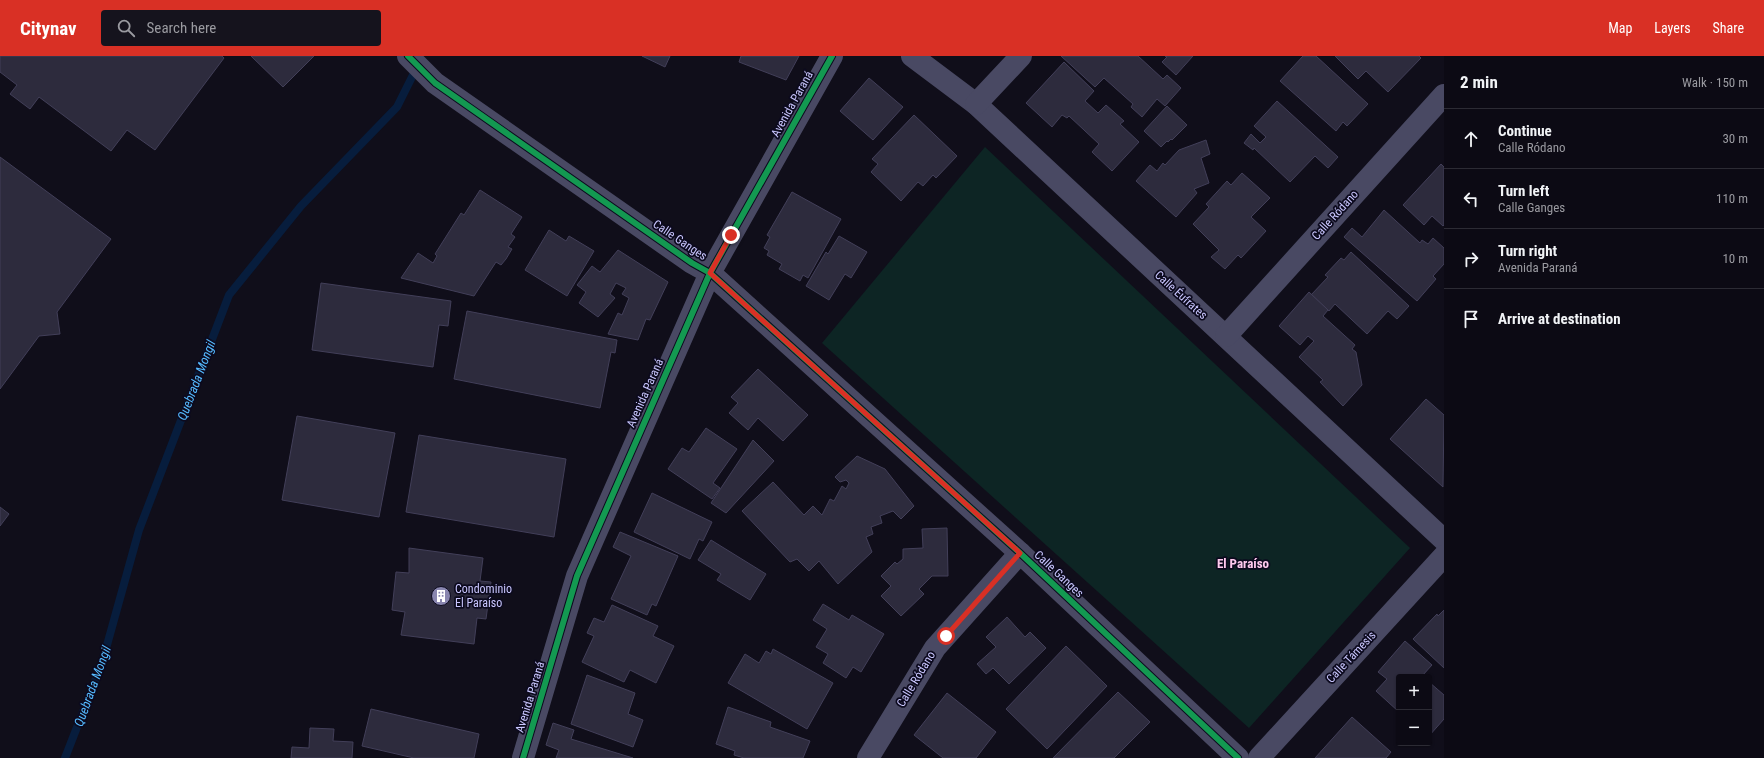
<!DOCTYPE html>
<html lang="en">
<head>
<meta charset="utf-8">
<style>
	:root { --surface:#0c0a14; --page:#15131d; --text:#f1f3f6; --muted:#9a9aa0; --line:#2c2b34; --accent:#d93025 }
	body { margin:0; font-family:"Roboto Condensed",sans-serif; background:var(--page); color:var(--text) }
	.controls { position:absolute; right:12px; bottom:12px; display:grid; overflow:hidden; border-radius:4px; box-shadow:0 1px 3px #0004 }
	.controls button { width:36px; height:36px; display:grid; place-items:center; padding:0; border:0; border-bottom:1px solid var(--line); background:var(--surface); color:var(--text); font:20px sans-serif }
	.stop { position:absolute; width:12px; height:12px; margin:-9px; border:3px solid #d93025; border-radius:50%; background:#fff }
	.stop.end { background:#d93025; border-color:#fff; box-shadow:0 1px 4px #0008 }
	.list { margin:0; padding:0; list-style:none }
	h2 { display:flex; justify-content:space-between; align-items:center; height:52px; margin:0; padding:0 16px; font-size:17px }
	h2 small { font-size:13px; font-weight:400; color:var(--muted) }
	.list li { display:grid; grid-template-columns:26px 1fr auto; gap:12px; align-items:center; box-sizing:border-box; height:60px; padding:0 16px; border-top:1px solid var(--line) }
	.list b { display:block; font-size:15px; white-space:nowrap }
	.list p { margin:0; font-size:13px; white-space:nowrap; color:var(--muted) }
	.list em { font-size:13px; font-style:normal; color:var(--muted) }
	.icon { flex:none; width:22px; height:22px; fill:none; stroke:currentColor; stroke-width:2; stroke-linecap:round; stroke-linejoin:round }
	.map { position:relative; flex:none; width:1444px; height:702px; overflow:hidden }
	header { display:flex; align-items:center; gap:24px; box-sizing:border-box; height:56px; padding:0 20px; background:var(--accent); color:#fff }
	header strong { font-size:19px }
	nav { display:flex; gap:22px; margin-inline-start:auto; font-size:14px }
	.search { width:280px; height:36px; background:var(--page); display:flex; align-items:center; gap:10px; box-sizing:border-box; padding:0 14px; border-radius:4px; color:var(--muted); font-size:15px }
	main { display:flex }
	aside { flex:1; background:var(--surface) }
	.map>svg:first-child { display:block }
</style>
</head>
<body>
<header>
<strong>Citynav</strong>
<div class="search"><svg class="icon" aria-label="search" viewBox="0 0 24 24"><circle cx="10" cy="10" r="6"/><path d="M15 15l6 6"/></svg>Search here</div>
<nav><a>Map</a><a>Layers</a><a>Share</a></nav>
</header>
<main>
<div class="map">
<svg width="1444" height="702" viewBox="0 0 1444 702">
	<rect width="100%" height="100%" fill="#100e1a"/>
	<polygon fill="#0d2524" points="985,91 1410,492 1249,672 822,287"/>
	<g fill="none" stroke-linecap="round" stroke-linejoin="round">
		<polyline stroke="#071d3d" stroke-width="8" points="65,702 102,607 139,474 229,239 301,150 397,51 417,11"/>
	</g>
	<g fill="#2d2b3d" stroke="#423f59">
		<polygon points="0,0 222,0 224,2 155,94 127,74 111,95 39,41 30,53 10,38 17,29 0,16"/>
		<polygon points="251,0 314,0 283,31"/>
		<polygon points="642,0 670,0 665,11"/>
		<polygon points="741,0 799,0 786,24 739,6"/>
		<polygon points="1061,0 1138,0 1163,23 1167,19 1181,32 1165,50 1157,43 1142,61 1131,51 1133,48 1104,22 1095,31"/>
		<polygon points="1165,0 1193,0 1176,19 1162,6 1167,1"/>
		<polygon points="1303,0 1316,0 1368,48 1347,70 1343,66 1336,75 1280,25"/>
		<polygon points="1335,0 1419,0 1421,2 1388,36 1366,15 1358,23"/>
		<polygon points="1064,6 1094,35 1085,45 1098,57 1106,49 1124,65 1120,68 1139,86 1112,115 1092,96 1099,88 1069,60 1067,62 1062,59 1052,71 1026,47"/>
		<polygon points="869,22 903,51 873,84 840,55"/>
		<polygon points="1277,45 1338,101 1328,112 1315,100 1290,126 1254,92 1253,94 1244,87 1251,78 1260,87 1266,81 1254,70"/>
		<polygon points="1167,50 1187,69 1172,84 1171,83 1168,86 1167,85 1161,91 1144,75"/>
		<polygon points="914,59 957,100 936,122 933,119 923,130 918,126 901,145 871,116 878,108 872,103"/>
		<polygon points="1206,84 1210,98 1201,102 1209,127 1194,133 1197,137 1176,161 1136,125 1150,109 1157,115 1163,107 1165,109 1179,94"/>
		<polygon points="0,101 111,183 57,256 60,278 39,280 0,333"/>
		<polygon points="1441,108 1444,111 1444,169 1443,170 1432,160 1424,169 1403,149"/>
		<polygon points="1242,117 1270,142 1251,161 1266,175 1241,202 1238,199 1225,213 1211,201 1219,194 1193,168 1209,151 1206,148 1227,125 1231,129"/>
		<polygon points="480,134 522,161 511,178 515,181 508,191 512,193 506,203 501,209 496,206 474,240 401,222 418,197 433,207 437,200 435,198 461,157 464,159"/>
		<polygon points="792,136 841,163 808,222 803,219 800,225 779,213 782,208 767,199 769,195 764,192 770,181 767,179"/>
		<polygon points="1384,154 1420,187 1422,184 1428,188 1433,182 1444,192 1444,208 1433,220 1436,223 1417,245 1344,181 1352,172 1362,181"/>
		<polygon points="549,174 566,185 569,180 594,195 567,240 525,214"/>
		<polygon points="839,180 867,196 851,222 845,218 829,244 806,230 826,196 828,198"/>
		<polygon points="618,194 668,226 650,264 646,263 638,284 608,278 618,257 622,259 629,242 622,238 626,232 616,227 610,238 615,242 598,261 579,247 586,236 577,229 592,210 600,216"/>
		<polygon points="1351,196 1409,250 1397,263 1388,255 1367,278 1335,248 1329,255 1311,239 1328,221 1325,219 1341,202 1344,204"/>
		<polygon points="321,227 451,245 448,270 439,269 433,311 312,294"/>
		<polygon points="1309,236 1328,254 1323,260 1355,289 1352,293 1356,296 1362,329 1343,350 1320,326 1323,324 1299,301 1314,285 1308,280 1300,289 1279,270"/>
		<polygon points="467,255 617,284 615,297 611,296 600,352 454,323"/>
		<polygon points="758,313 808,359 783,385 758,362 748,374 729,357 738,347 731,341"/>
		<polygon points="1426,343 1444,359 1443,431 1390,383"/>
		<polygon points="297,360 395,377 379,461 282,444"/>
		<polygon points="706,372 737,393 713,427 720,432 712,443 668,413 682,392 689,396"/>
		<polygon points="419,379 566,403 554,481 406,456"/>
		<polygon points="753,384 774,405 726,457 711,447"/>
		<polygon points="857,400 885,413 914,450 901,463 893,455 880,460 882,467 871,471 873,478 866,481 872,496 838,528 819,505 809,515 797,503 790,506 742,455 773,426 804,459 813,450 822,459 830,443 834,445 842,430 846,433 849,427 846,424 840,426 835,421"/>
		<polygon points="652,437 712,466 703,485 699,483 690,503 634,476"/>
		<polygon points="0,451 9,458 0,470"/>
		<polygon points="947,472 948,520 932,520 919,533 924,538 901,560 881,540 891,530 881,520 895,506 897,508 903,503 903,493 923,492 922,473"/>
		<polygon points="620,476 678,500 656,550 652,548 647,559 611,543 631,500 613,491"/>
		<polygon points="711,484 766,518 750,544 717,524 721,518 698,504"/>
		<polygon points="409,492 483,502 480,525 491,526 486,563 477,562 474,588 401,579 405,556 392,554 396,516 409,517"/>
		<polygon points="823,548 849,564 852,559 884,578 861,616 853,611 846,622 823,607 828,598 816,591 827,573 813,564"/>
		<polygon points="612,549 658,570 653,580 674,590 656,627 630,614 624,626 582,606 594,580 587,577 594,562 604,566"/>
		<polygon points="1444,554 1444,612 1413,583 1437,558 1438,560"/>
		<polygon points="1007,561 1025,581 1030,576 1046,592 1009,628 993,612 986,618 977,608 996,591 986,581"/>
		<polygon points="1405,585 1432,609 1422,620 1424,621 1399,621 1399,656 1376,635 1387,623 1378,616"/>
		<polygon points="1066,590 1107,630 1047,693 1006,653"/>
		<polygon points="773,593 833,627 807,673 728,627 745,598 759,607 766,595 771,598"/>
		<polygon points="587,619 635,637 628,658 643,664 633,691 571,668"/>
		<polygon points="1429,626 1444,639 1444,663 1429,680"/>
		<polygon points="1118,636 1150,666 1114,702 1053,702"/>
		<polygon points="947,637 996,676 976,702 943,702 914,679"/>
		<polygon points="728,651 771,666 770,671 810,685 803,702 744,702 734,699 735,695 716,688"/>
		<polygon points="371,653 479,678 474,702 414,702 362,690"/>
		<polygon points="1352,661 1391,696 1386,702 1315,702"/>
		<polygon points="553,667 574,674 571,683 633,702 556,702 559,694 546,689"/>
		<polygon points="310,672 334,673 333,685 353,686 352,702 291,702 292,691 309,692"/>
	</g>
	<g fill="none" stroke-linecap="round" stroke-linejoin="round">
		<g stroke="#494963" stroke-width="22">
			<polyline points="408,0 435,27 692,207 710,217 1020,497 1238,702"/>
			<polyline points="912,0 976,48 1444,484"/>
			<polyline points="976,48 1021,0"/>
			<polyline points="1226,280 1444,39"/>
			<polyline points="523,702 577,520 710,217 832,0"/>
			<polyline points="868,702 935,592 1020,497"/>
			<polyline points="1259,702 1444,500"/>
		</g>
		<defs>
			<g id="cycleway">
				<polyline points="408,0 435,27 692,207 710,217 1020,497 1238,702"/>
				<polyline points="523,702 577,520 710,217 832,0"/>
			</g>
		</defs>
		<use href="#cycleway" stroke="#0c0a1e" stroke-width="8"/>
		<use href="#cycleway" stroke="#139951" stroke-width="6"/>
	</g>
	<g fill="none" stroke-linecap="round" stroke-linejoin="round">
		<polyline stroke="#d93025" stroke-width="5" points="731,179 710,217 1020,497 946,580"/>
	</g>
	<defs>
		<symbol id="building-disc" viewBox="-11 -11 22 22"><circle r="9.5" fill="#8986af" stroke="#0c0a1e"/><path d="M-4-6H4V6H1V3H-1V6H-4ZM-2.5-4.3h1.7v1.8h-1.7ZM.8-4.3h1.7v1.8H.8ZM-2.5-1h1.7V.8h-1.7ZM.8-1h1.7V.8H.8Z" fill="#fff"/></symbol>
	</defs>
	<g fill-rule="evenodd">
		<use href="#building-disc" x="430" y="529" width="22" height="22"/>
	</g>
	<g text-anchor="middle" stroke-width="3.5" stroke-linejoin="round" paint-order="stroke">
		<g font-size="12" fill="#cac7ff" stroke="#0c0a1e">
			<text transform="translate(792 48) rotate(-61)" y="4">Avenida Paraná</text>
			<text transform="translate(1335 159) rotate(-48)" y="4">Calle Ródano</text>
			<text transform="translate(680 184) rotate(34)" y="4">Calle Ganges</text>
			<text transform="translate(1181 239) rotate(42)" y="4">Calle Éufrates</text>
			<text transform="translate(645 337) rotate(-66)" y="4">Avenida Paraná</text>
			<text transform="translate(1059 518) rotate(43)" y="4">Calle Ganges</text>
			<text transform="translate(1351 601) rotate(-47)" y="4">Calle Támesis</text>
			<text transform="translate(916 623) rotate(-59)" y="4">Calle Ródano</text>
			<text transform="translate(530 641) rotate(-73)" y="4">Avenida Paraná</text>
		</g>
		<g font-size="12" fill="#cac7ff" stroke="#0c0a1e" text-anchor="start">
			<text x="455" y="537">Condominio<tspan x="455" dy="14">El Paraíso</tspan></text>
		</g>
		<g font-size="13" font-style="italic" fill="#55baff" stroke="#0c0a1e">
			<text transform="translate(196 324) rotate(-69)" y="5">Quebrada Mongil</text>
			<text transform="translate(92 630) rotate(-70)" y="5">Quebrada Mongil</text>
		</g>
		<g font-size="13" font-weight="bold" fill="#ffc9ee" stroke="#0c0a1e">
			<text x="1243" y="512">El Paraíso</text>
		</g>
	</g>
</svg>
<div class="controls">
<button>+</button>
<button>−</button>
</div>
<div class="stop" style="left:946px;top:580px"></div>
<div class="stop end" style="left:731px;top:179px"></div>
</div>
<aside>
<h2>2 min<small>Walk · 150 m</small></h2>
<ul class="list">
<li><svg class="icon" aria-label="ahead" viewBox="0 0 24 24"><path d="M12 20V5M6 11l6-6 6 6"/></svg><div><b>Continue</b><p>Calle Ródano</p></div><em>30 m</em></li>
<li><svg class="icon" aria-label="left" viewBox="0 0 24 24"><path d="M17 20v-9H6M10 6l-5 5 5 5"/></svg><div><b>Turn left</b><p>Calle Ganges</p></div><em>110 m</em></li>
<li><svg class="icon" aria-label="right" viewBox="0 0 24 24"><path d="M7 20v-9h11M14 6l5 5-5 5"/></svg><div><b>Turn right</b><p>Avenida Paraná</p></div><em>10 m</em></li>
<li><svg class="icon" aria-label="arrive" viewBox="0 0 24 24"><path d="M6 21V4h12l-3 4 3 4H6"/></svg><div><b>Arrive at destination</b></div></li>
</ul>
</aside>
</main>
</body>
</html>
